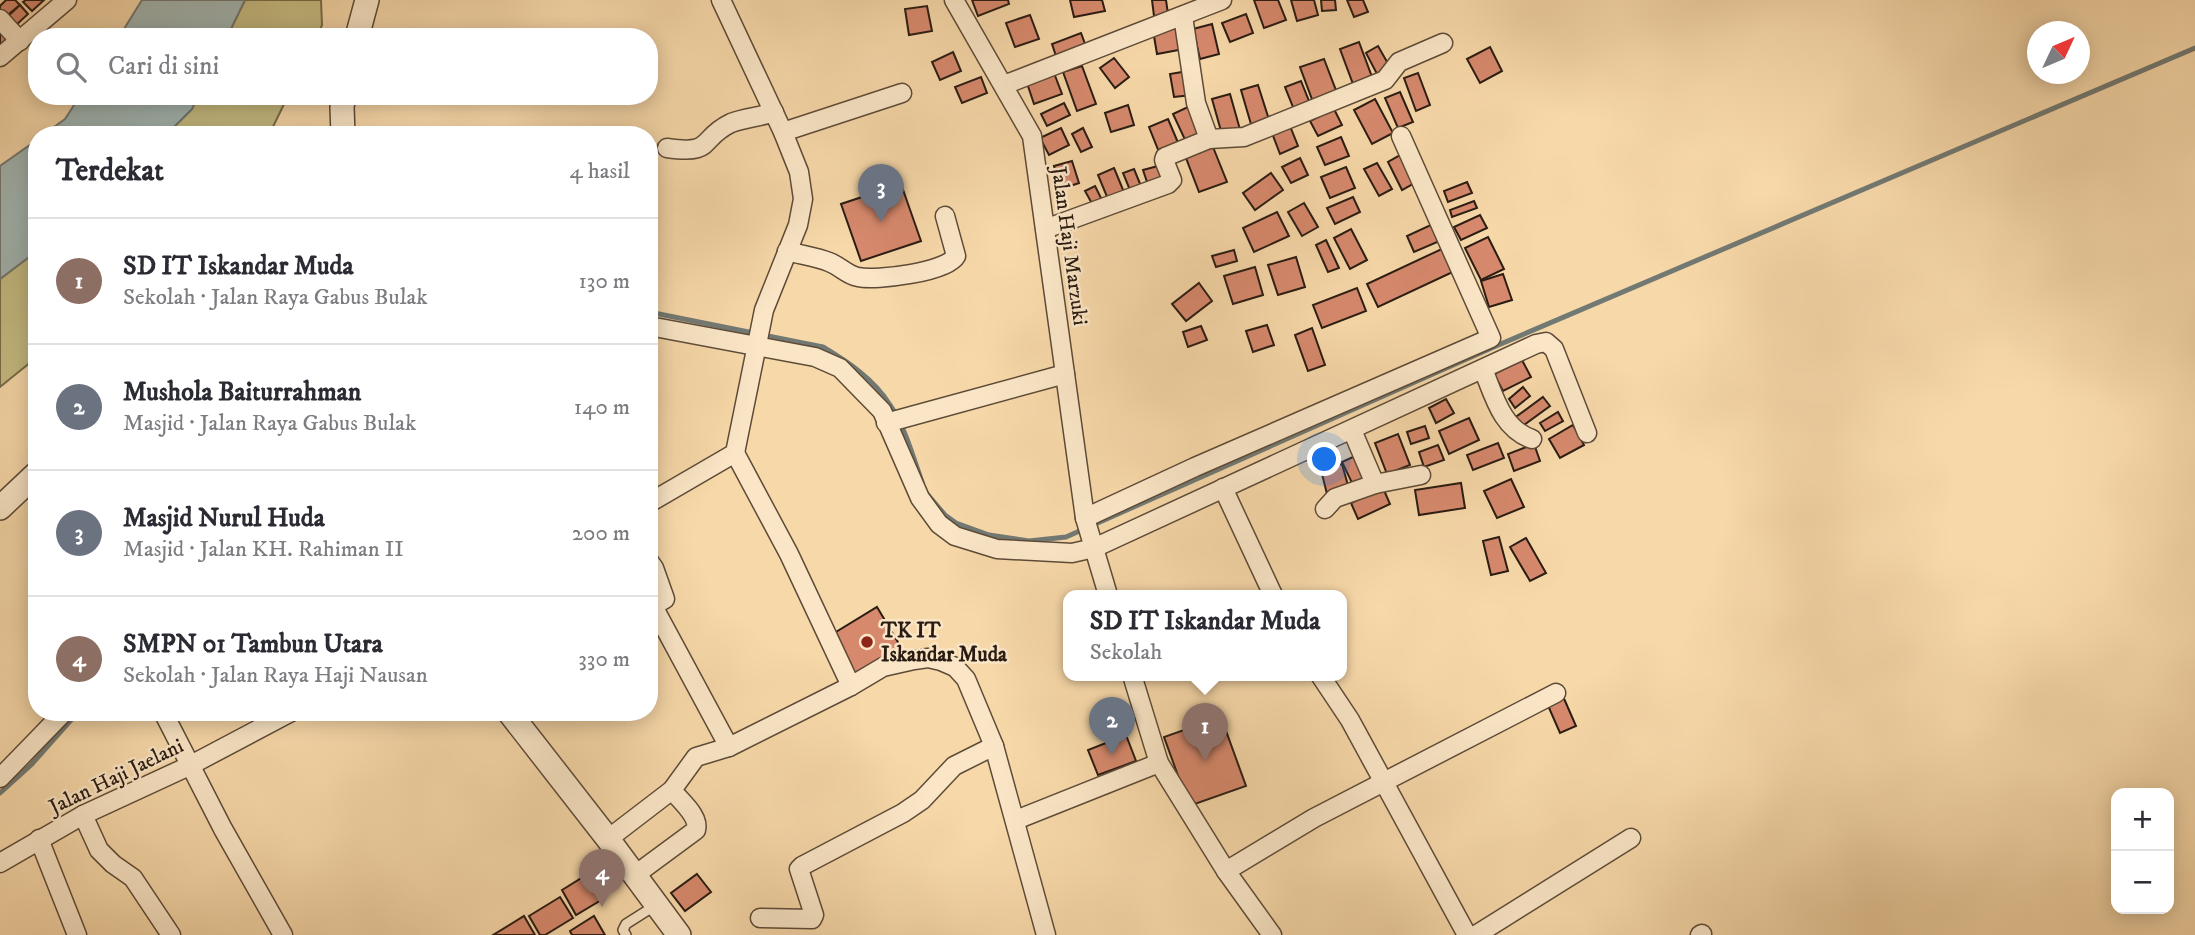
<!DOCTYPE html>
<html lang="id">
<head>
<meta charset="utf-8">
<style>
	:root { --surface:#fff; --page:#f7f7f7; --text:#2b2b33; --muted:#7c7c81; --line:#e1e1e2; --accent:#111827 }
	body { margin:0; font-family:"IM FELL DW Pica",serif; background:var(--page); color:var(--text) }
	.controls { position:absolute; right:21px; bottom:21px; display:grid; overflow:hidden; border-radius:14px; box-shadow:0 4px 18px #0003 }
	.controls button { width:63px; height:63px; display:grid; place-items:center; padding:0; border:0; border-bottom:2px solid var(--line); background:var(--surface); color:var(--text); font:35px sans-serif }
	.compass { position:absolute; left:2027px; top:21px; width:63px; height:63px; border-radius:50%; background:var(--surface); box-shadow:0 4px 18px #0003; rotate:46deg }
	.you { position:absolute; left:1325px; top:460px; width:24px; height:24px; margin:-18px; border:5px solid #fff; border-radius:50%; background:#1a73e8; box-shadow:0 0 0 10px #1a73e833 }
	.badge { display:grid; place-items:center; width:46px; height:46px; border-radius:50%; background:var(--accent); color:#fff; font-size:23px; font-weight:700 }
	.pin { position:absolute; translate:-50% -58px; filter:drop-shadow(0 2px 4px #0008) }
	.pin::after { content:''; position:absolute; top:37px; width:24px; height:21px; background:inherit; clip-path:polygon(0 0,100% 0,50% 100%) }
	.popup { position:absolute; left:1063px; top:590px; width:284px; height:91px; box-sizing:border-box; display:grid; place-content:center; border-radius:14px; background:var(--surface); filter:drop-shadow(0 2px 5px #0005); font-size:23px; white-space:nowrap; color:var(--muted) }
	.popup b { font-size:26px; color:var(--text) }
	.popup::after { content:''; position:absolute; left:50%; top:100%; margin-left:-14px; border:14px solid transparent; border-top-color:var(--surface) }
	.list { margin:0; padding:0; list-style:none }
	h2 { display:flex; justify-content:space-between; align-items:center; height:91px; margin:0; padding:0 28px; font-size:30px }
	h2 small { font-size:23px; font-weight:400; color:var(--muted) }
	.list li { display:grid; grid-template-columns:46px 1fr auto; gap:21px; align-items:center; box-sizing:border-box; height:126px; padding:0 28px; border-top:2px solid var(--line) }
	.list b { display:block; font-size:26px; white-space:nowrap }
	.list p { margin:0; font-size:23px; white-space:nowrap; color:var(--muted) }
	.list em { font-size:23px; font-style:normal; color:var(--muted) }
	.icon { flex:none; width:38px; height:38px; fill:none; stroke:currentColor; stroke-width:2; stroke-linecap:round; stroke-linejoin:round }
	.map { position:relative; flex:none; width:2195px; height:935px; overflow:hidden }
	.search { position:absolute; background:var(--surface); box-shadow:0 4px 18px #0003; left:28px; top:28px; width:630px; height:77px; display:flex; align-items:center; gap:18px; box-sizing:border-box; padding:0 24px; border-radius:28px; color:var(--muted); font-size:26px }
	.panel { position:absolute; background:var(--surface); box-shadow:0 4px 18px #0003; left:28px; top:126px; width:630px; height:595px; border-radius:28px }
	.map>svg:first-child { display:block }
</style>
</head>
<body>
<div class="map">
<svg width="2195" height="935" viewBox="0 0 2195 935">
	<rect width="100%" height="100%" fill="#f7d8a9"/>
	<filter id="stains"><feTurbulence type="fractalNoise" baseFrequency=".00286" numOctaves="4"/><feColorMatrix values="0 0 0 0 .2 0 0 0 0 .09 0 0 0 0 .02 0 0 0 .5 -.17"/></filter>
	<radialGradient id="worn" r=".72"><stop offset=".6" stop-color="#630" stop-opacity="0"/><stop offset="1" stop-color="#630" stop-opacity=".3"/></radialGradient>
	<g fill="#c5bc82" stroke="#786c4a" stroke-width="2">
		<polygon points="245,0 321,0 322,25 317,37 227,37"/>
		<polygon points="198,96 288,96 269,135 166,135 192,109"/>
		<polygon points="37,251 37,357 0,387 0,279"/>
	</g>
	<g fill="#a2b7b4" stroke="#727973" stroke-width="2">
		<polygon points="142,0 245,0 227,37 119,37"/>
		<polygon points="80,96 198,96 192,109 166,135 43,135 65,119"/>
		<polygon points="37,140 37,251 0,279 0,166"/>
	</g>
	<g fill="none" stroke-linecap="round" stroke-linejoin="round">
		<g stroke="#727973" stroke-width="5">
			<path d="M649 312 823 347C848 362 874 379 890 405 905 427 913 457 922 482"/>
			<polyline points="927,494 945,515 956,523 989,535 1029,541 1066,537 1496,346 2195,48"/>
			<polyline points="0,793 31,765 78,712"/>
		</g>
	</g>
	<g fill="#d7896d" stroke="#2a1c12" stroke-width="2">
		<polygon points="6,0 15,0 20,5 5,17 0,12 0,6"/>
		<polygon points="26,0 44,0 32,11 23,2"/>
		<polygon points="972,0 1008,0 1009,4 978,16"/>
		<polygon points="1070,0 1102,0 1105,11 1074,17"/>
		<polygon points="1152,0 1166,0 1168,14 1154,16"/>
		<polygon points="1254,0 1278,0 1286,20 1264,28"/>
		<polygon points="1291,0 1314,0 1318,15 1297,21"/>
		<polygon points="1321,0 1335,0 1336,10 1322,11"/>
		<polygon points="1347,0 1363,0 1368,12 1354,17"/>
		<polygon points="20,5 28,14 14,27 6,18"/>
		<polygon points="927,6 932,31 909,35 905,9"/>
		<polygon points="1246,14 1253,33 1230,42 1222,23"/>
		<polygon points="1030,15 1039,39 1015,47 1006,23"/>
		<polygon points="1212,24 1219,54 1200,59 1193,29"/>
		<polygon points="1179,25 1184,49 1157,54 1153,30"/>
		<polygon points="0,30 8,38 0,46"/>
		<polygon points="1081,33 1088,52 1058,62 1052,44"/>
		<polygon points="1359,42 1372,77 1353,84 1340,49"/>
		<polygon points="1378,46 1390,67 1377,74 1366,53"/>
		<polygon points="1490,47 1502,71 1480,83 1467,59"/>
		<polygon points="953,52 961,71 940,80 932,62"/>
		<polygon points="1114,58 1129,77 1115,88 1100,68"/>
		<polygon points="1324,59 1337,93 1313,102 1300,67"/>
		<polygon points="1082,66 1096,104 1077,111 1063,72"/>
		<polygon points="1188,71 1192,95 1174,97 1170,74"/>
		<polygon points="1054,73 1062,94 1034,104 1027,83"/>
		<polygon points="1418,73 1430,105 1416,111 1404,78"/>
		<polygon points="981,77 987,93 962,103 955,87"/>
		<polygon points="1301,81 1311,106 1295,112 1285,87"/>
		<polygon points="1258,85 1271,126 1253,131 1241,90"/>
		<polygon points="1400,92 1413,122 1398,128 1385,98"/>
		<polygon points="1230,94 1241,133 1223,138 1212,99"/>
		<polygon points="1375,99 1393,133 1372,144 1354,110"/>
		<polygon points="1064,103 1070,115 1047,126 1041,114"/>
		<polygon points="1128,105 1134,125 1111,132 1105,113"/>
		<polygon points="1190,106 1204,136 1187,144 1173,114"/>
		<polygon points="1334,109 1342,125 1318,136 1310,121"/>
		<polygon points="1168,119 1179,145 1159,152 1149,127"/>
		<polygon points="1290,126 1298,146 1280,154 1272,133"/>
		<polygon points="1061,128 1069,145 1049,155 1040,138"/>
		<polygon points="1083,128 1092,147 1081,152 1072,134"/>
		<polygon points="1341,137 1349,156 1325,165 1317,147"/>
		<polygon points="1213,147 1227,182 1199,192 1186,158"/>
		<polygon points="1404,153 1418,181 1402,190 1388,162"/>
		<polygon points="1300,158 1308,175 1291,183 1282,167"/>
		<polygon points="1072,161 1079,183 1061,189 1054,166"/>
		<polygon points="1377,163 1392,189 1379,196 1364,169"/>
		<polygon points="1158,166 1164,183 1149,188 1143,170"/>
		<polygon points="1346,167 1355,188 1330,198 1321,177"/>
		<polygon points="1114,168 1126,197 1110,204 1098,175"/>
		<polygon points="1134,169 1143,191 1132,195 1123,173"/>
		<polygon points="1271,173 1283,190 1255,210 1243,193"/>
		<polygon points="1467,182 1472,193 1448,202 1444,191"/>
		<polygon points="901,184 921,241 861,261 841,204"/>
		<polygon points="1095,186 1104,204 1095,209 1085,191"/>
		<polygon points="1353,197 1360,212 1335,224 1327,208"/>
		<polygon points="1474,201 1477,208 1452,217 1450,210"/>
		<polygon points="1304,203 1318,227 1302,236 1288,212"/>
		<polygon points="1277,212 1289,236 1254,252 1243,228"/>
		<polygon points="1480,215 1487,228 1461,240 1454,227"/>
		<polygon points="1435,223 1442,240 1414,252 1407,236"/>
		<polygon points="1351,229 1367,260 1350,269 1334,238"/>
		<polygon points="1488,237 1504,269 1481,280 1465,248"/>
		<polygon points="1326,240 1339,268 1328,272 1316,245"/>
		<polygon points="1446,247 1457,270 1378,307 1367,284"/>
		<polygon points="1234,250 1237,261 1216,267 1212,256"/>
		<polygon points="1296,257 1305,287 1278,295 1268,265"/>
		<polygon points="1255,267 1263,295 1233,304 1224,276"/>
		<polygon points="1503,274 1512,300 1489,307 1481,281"/>
		<polygon points="1199,283 1212,301 1186,321 1172,304"/>
		<polygon points="1357,288 1366,311 1322,328 1313,305"/>
		<polygon points="1267,325 1274,345 1253,352 1246,331"/>
		<polygon points="1201,326 1207,340 1188,347 1183,332"/>
		<polygon points="1312,328 1325,365 1308,371 1295,335"/>
		<polygon points="1522,360 1531,377 1503,391 1494,374"/>
		<polygon points="1523,387 1530,396 1515,408 1509,399"/>
		<polygon points="1543,397 1550,406 1520,428 1513,419"/>
		<polygon points="1446,399 1454,413 1436,423 1429,408"/>
		<polygon points="1558,412 1563,421 1545,431 1540,423"/>
		<polygon points="1469,418 1479,440 1449,454 1439,431"/>
		<polygon points="1573,425 1584,445 1560,458 1549,439"/>
		<polygon points="1425,426 1429,438 1411,444 1407,432"/>
		<polygon points="1398,434 1410,465 1387,474 1375,443"/>
		<polygon points="1498,443 1504,458 1473,470 1467,455"/>
		<polygon points="1534,444 1540,461 1514,471 1508,454"/>
		<polygon points="1438,445 1444,460 1424,467 1419,452"/>
		<polygon points="1355,456 1366,479 1353,485 1342,462"/>
		<polygon points="1342,464 1349,489 1327,494 1321,470"/>
		<polygon points="1511,479 1524,507 1497,518 1484,491"/>
		<polygon points="1461,483 1465,508 1419,515 1415,490"/>
		<polygon points="1383,488 1390,504 1358,519 1351,503"/>
		<polygon points="1499,537 1508,571 1491,575 1483,541"/>
		<polygon points="1526,538 1546,573 1530,581 1510,547"/>
		<polygon points="877,607 902,649 857,677 831,635"/>
		<polygon points="1562,694 1576,726 1560,733 1546,701"/>
		<polygon points="1221,717 1246,786 1189,806 1164,737"/>
		<polygon points="1126,735 1136,761 1098,775 1088,750"/>
		<polygon points="588,874 603,899 576,915 562,890"/>
		<polygon points="697,874 711,892 685,911 671,893"/>
		<polygon points="560,897 573,918 545,935 540,935 529,916"/>
		<polygon points="524,916 535,935 493,935"/>
		<polygon points="594,916 605,935 572,935 570,931"/>
	</g>
	<g fill="none" stroke-linecap="round" stroke-linejoin="round">
		<defs>
			<polyline id="service" points="626,935 623,930 626,924 656,905"/>
			<g id="minor">
				<polyline points="954,0 1032,136 1085,518 1108,595"/>
				<polyline points="0,19 20,41"/>
				<polyline points="0,57 67,0"/>
				<polyline points="1004,85 1222,0"/>
				<polyline points="783,132 902,93"/>
				<polyline points="1209,139 1244,137 1385,80 1399,62 1443,43"/>
				<path d="M667 148C715 155 698 139 731 123 744 118 760 117 774 112"/>
				<polyline points="1045,229 1168,184 1172,180 1164,160 1165,157 1209,139 1196,103 1183,16"/>
				<path d="M787 251C801 255 816 257 829 262 840 266 847 275 858 277 876 281 947 272 956 256L945 216"/>
				<polyline points="649,326 815,357 840,368 882,411 920,498 939,524 955,536 997,549 1072,553 1094,548 1536,344 1546,342 1554,349 1587,433"/>
				<path d="M1483 369C1494 396 1502 429 1532 439"/>
				<polyline points="886,423 1065,374"/>
				<polyline points="1352,430 1375,484 1421,475"/>
				<polyline points="735,453 789,554 851,686"/>
				<polyline points="1223,488 1273,595"/>
				<polyline points="649,503 735,453 764,310 798,225 803,199 799,172 783,132 721,0"/>
				<polyline points="1325,509 1335,498 1375,484"/>
				<polyline points="1085,518 1195,467 1491,338 1401,136"/>
				<polyline points="649,561 654,568 665,599 653,606 729,747"/>
				<polyline points="1132,675 1159,763 1226,871 1272,935"/>
				<polyline points="1320,675 1350,720 1467,935"/>
				<polyline points="163,712 223,829 283,935"/>
				<polyline points="0,778 64,712"/>
				<polyline points="83,815 99,850 113,864 133,878 171,935"/>
				<polyline points="1016,820 1159,763"/>
				<polyline points="39,839 77,935"/>
				<polyline points="608,839 672,790 696,757 729,747 851,686 883,667 914,660 928,658 941,661 955,667 966,679 994,746 1046,935"/>
				<polyline points="0,863 83,815 189,766 291,712"/>
				<polyline points="1226,871 1314,818 1556,693"/>
				<path d="M635 875 696 830C700 816 680 801 672 790"/>
				<polyline points="760,918 812,919 814,915 799,869 802,866 903,813 922,800 954,766 994,746"/>
				<polyline points="1476,935 1631,838"/>
				<polyline points="1700,935 1702,934"/>
			</g>
			<g id="tertiary">
				<polyline points="357,37 367,0"/>
				<polyline points="343,135 342,107 344,96"/>
				<polyline points="0,508 37,473"/>
				<polyline points="509,712 608,839 679,935"/>
			</g>
		</defs>
		<use href="#service" stroke="#5d4b38" stroke-width="12"/>
		<use href="#minor" stroke="#5d4b38" stroke-width="21"/>
		<use href="#tertiary" stroke="#5d4b38" stroke-width="26"/>
		<use href="#service" stroke="#fae6c7" stroke-width="9"/>
		<use href="#minor" stroke="#fae6c7" stroke-width="18"/>
		<use href="#tertiary" stroke="#fae6c7" stroke-width="23"/>
	</g>
	<circle fill="#8f2418" stroke="#fae6c7" stroke-width="2.5" cx="867" cy="642" r="7"/>
	<g text-anchor="middle" stroke-width="5" stroke-linejoin="round" paint-order="stroke">
		<g font-size="21" fill="#2a1c12" stroke="#fae6c7">
			<text transform="translate(1070 246) rotate(82)" y="7">Jalan Haji Marzuki</text>
			<text transform="translate(116 776) rotate(-26)" y="7">Jalan Haji Jaelani</text>
		</g>
		<g font-size="21" font-weight="bold" fill="#2a1c12" stroke="#fae6c7" text-anchor="start">
			<text x="881" y="637">TK IT<tspan x="881" dy="24">Iskandar Muda</tspan></text>
		</g>
	</g>
	<rect width="100%" height="100%" filter="url(#stains)"/>
	<rect width="100%" height="100%" fill="url(#worn)"/>
</svg>
<div class="controls">
<button>+</button>
<button>−</button>
</div>
<svg class="compass" viewBox="-18 -18 36 36"><path d="M0-13l5 13h-10z" fill="#e53935"/><path d="M0 13l5-13h-10z" fill="#7c7c81"/></svg>
<div class="you"></div>
<div class="pin badge" style="left:1205px;top:761px;background:#8d6e63">1</div>
<div class="popup"><b>SD IT Iskandar Muda</b>Sekolah</div>
<div class="pin badge" style="left:1112px;top:755px;background:#6b7280">2</div>
<div class="pin badge" style="left:881px;top:222px;background:#6b7280">3</div>
<div class="pin badge" style="left:602px;top:907px;background:#8d6e63">4</div>
<div class="search"><svg class="icon" aria-label="search" viewBox="0 0 24 24"><circle cx="10" cy="10" r="6"/><path d="M15 15l6 6"/></svg>Cari di sini</div>
<section class="panel">
<h2>Terdekat<small>4 hasil</small></h2>
<ul class="list">
<li><span class="badge" style="background:#8d6e63">1</span><div><b>SD IT Iskandar Muda</b><p>Sekolah · Jalan Raya Gabus Bulak</p></div><em>130 m</em></li>
<li><span class="badge" style="background:#6b7280">2</span><div><b>Mushola Baiturrahman</b><p>Masjid · Jalan Raya Gabus Bulak</p></div><em>140 m</em></li>
<li><span class="badge" style="background:#6b7280">3</span><div><b>Masjid Nurul Huda</b><p>Masjid · Jalan KH. Rahiman II</p></div><em>200 m</em></li>
<li><span class="badge" style="background:#8d6e63">4</span><div><b>SMPN 01 Tambun Utara</b><p>Sekolah · Jalan Raya Haji Nausan</p></div><em>330 m</em></li>
</ul>
</section>
</div>
</body>
</html>
